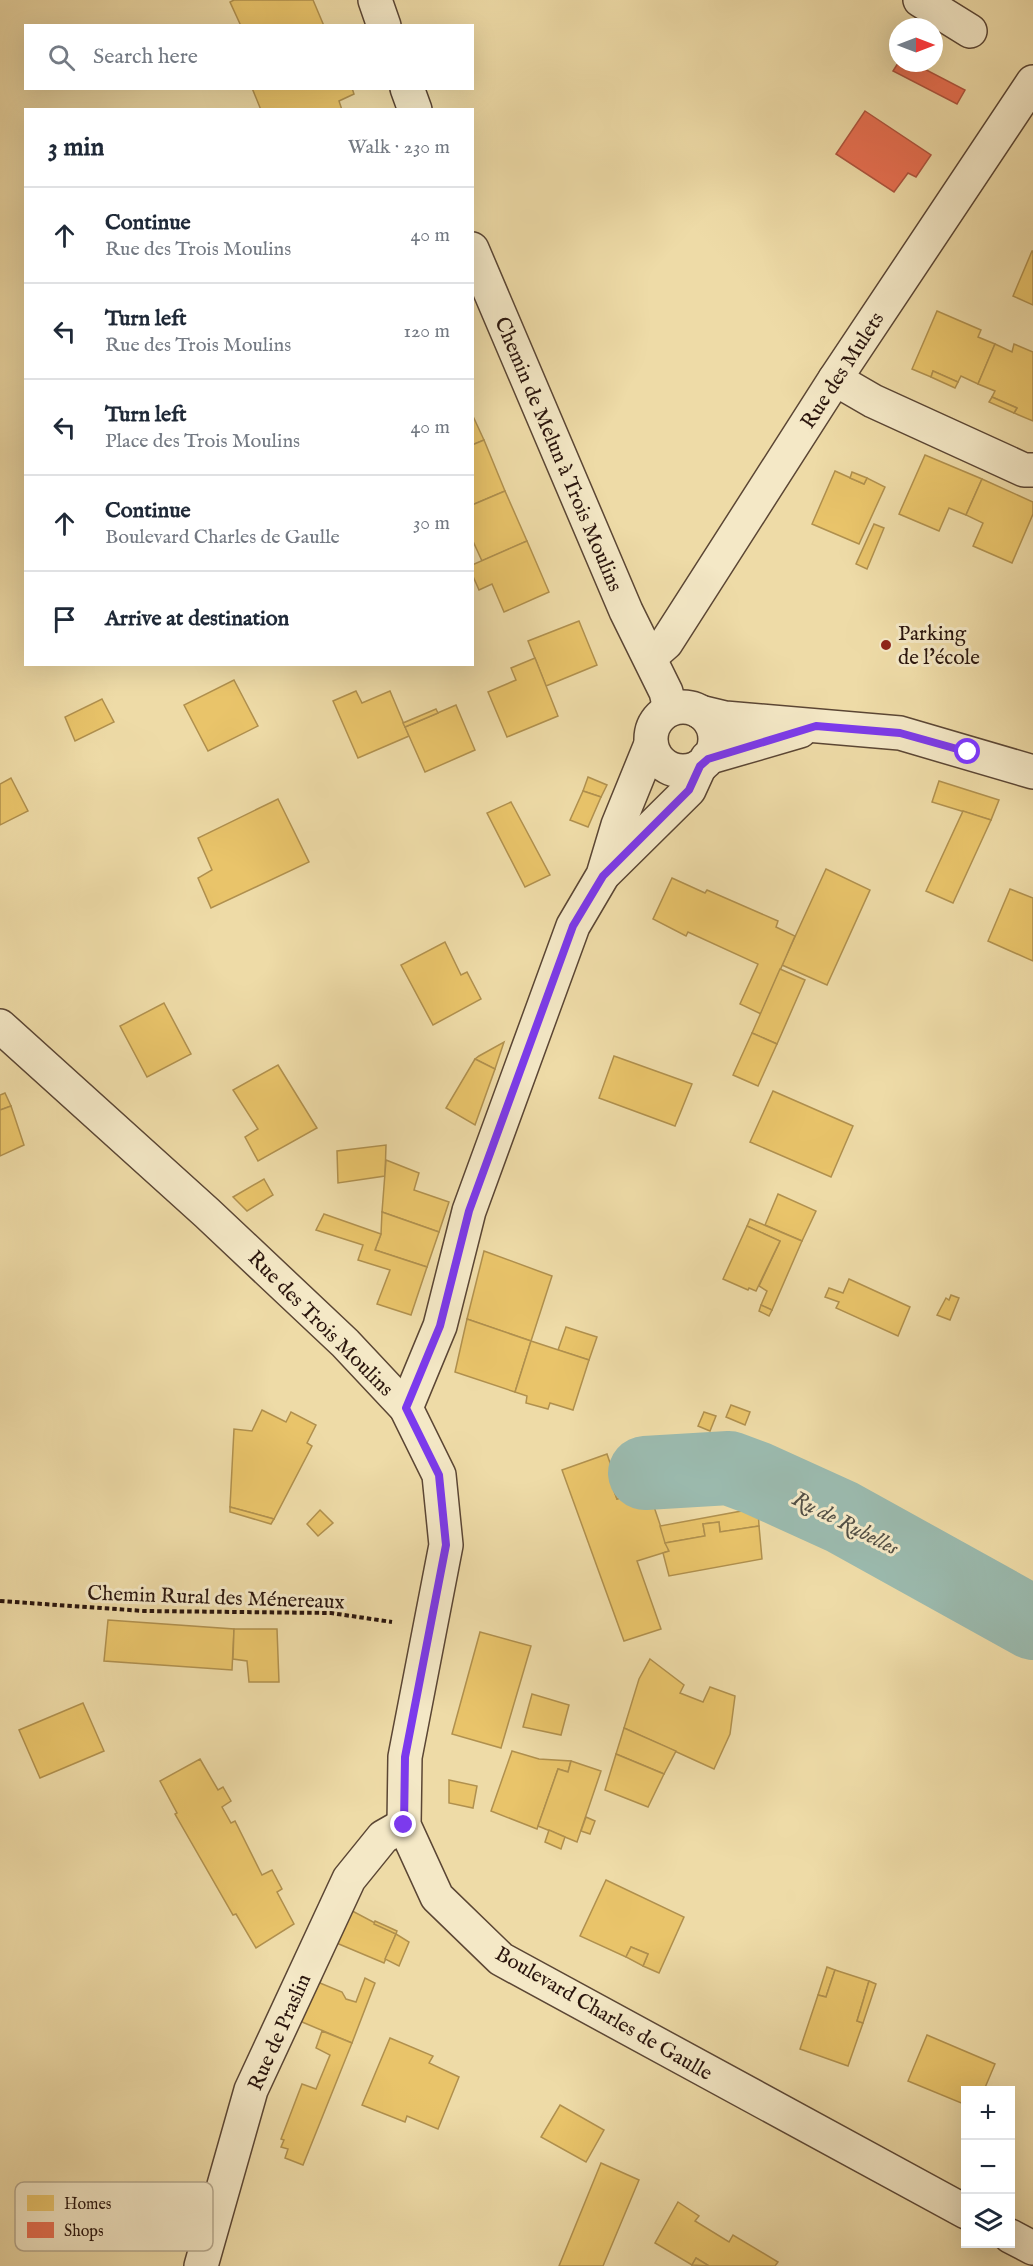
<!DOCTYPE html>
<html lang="en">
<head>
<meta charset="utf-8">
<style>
	:root { --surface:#fff; --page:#f6f6f7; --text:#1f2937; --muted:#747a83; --line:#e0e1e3 }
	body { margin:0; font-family:"IM FELL English",serif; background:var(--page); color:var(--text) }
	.controls { position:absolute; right:18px; bottom:18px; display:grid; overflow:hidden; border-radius:0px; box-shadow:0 6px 24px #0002 }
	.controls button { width:54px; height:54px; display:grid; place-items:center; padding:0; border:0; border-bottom:2px solid var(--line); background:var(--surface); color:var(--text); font:30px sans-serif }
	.compass { position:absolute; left:889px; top:18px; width:54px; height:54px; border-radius:50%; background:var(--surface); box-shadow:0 6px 24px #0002; rotate:90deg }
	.stop { position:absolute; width:18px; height:18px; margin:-14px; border:4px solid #7c3aed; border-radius:50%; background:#fff }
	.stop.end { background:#7c3aed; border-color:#fff; box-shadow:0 2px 6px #0008 }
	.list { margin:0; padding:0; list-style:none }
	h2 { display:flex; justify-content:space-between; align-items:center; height:78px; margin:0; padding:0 24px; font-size:26px }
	h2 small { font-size:20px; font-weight:400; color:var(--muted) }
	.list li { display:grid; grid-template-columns:39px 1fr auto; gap:18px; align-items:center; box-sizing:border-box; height:96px; padding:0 24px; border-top:2px solid var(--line) }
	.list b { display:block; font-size:22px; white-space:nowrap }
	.list p { margin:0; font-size:20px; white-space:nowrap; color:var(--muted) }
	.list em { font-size:20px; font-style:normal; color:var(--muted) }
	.icon { flex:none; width:33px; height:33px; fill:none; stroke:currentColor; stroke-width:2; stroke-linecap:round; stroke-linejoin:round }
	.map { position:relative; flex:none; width:1033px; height:2266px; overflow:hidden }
	.search { position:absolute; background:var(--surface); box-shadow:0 6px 24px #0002; left:24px; top:24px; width:450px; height:66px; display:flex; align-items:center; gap:15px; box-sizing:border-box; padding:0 21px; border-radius:0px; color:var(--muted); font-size:22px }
	.panel { position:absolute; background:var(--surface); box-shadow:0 6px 24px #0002; left:24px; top:108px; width:450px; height:558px; border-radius:0px }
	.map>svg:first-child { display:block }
</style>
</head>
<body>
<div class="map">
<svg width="1033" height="2266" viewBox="0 0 1033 2266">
	<rect width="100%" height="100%" fill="#eedba7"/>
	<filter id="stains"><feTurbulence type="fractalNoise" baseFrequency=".00333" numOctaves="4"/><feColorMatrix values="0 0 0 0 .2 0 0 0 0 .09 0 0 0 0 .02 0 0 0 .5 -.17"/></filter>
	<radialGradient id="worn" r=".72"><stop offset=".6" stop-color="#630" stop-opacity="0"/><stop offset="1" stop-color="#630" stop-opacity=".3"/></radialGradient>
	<g fill="#e9c46a" stroke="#b0904e" stroke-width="1.5">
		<polygon points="234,0 313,0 324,26 241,26 230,2"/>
		<polygon points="252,88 352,88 354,94 339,101 342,110 261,110"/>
		<polygon points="1032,251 1033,251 1033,305 1013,296"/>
		<polygon points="937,311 981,330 978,337 995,344 978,384 961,376 958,382 933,371 931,377 912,369"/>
		<polygon points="995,344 1012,352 1014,344 1033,352 1033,421 1014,413 1017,408 992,397 995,391 978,384"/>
		<polygon points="933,371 958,382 955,388 931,377"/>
		<polygon points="992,397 1017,408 1014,413 989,402"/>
		<polygon points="472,414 484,440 472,445"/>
		<polygon points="484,440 505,491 472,505 472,445"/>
		<polygon points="925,455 982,479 966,515 949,508 939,531 899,514"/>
		<polygon points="835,471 864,484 867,478 885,487 859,544 812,524"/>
		<polygon points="852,472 867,478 864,484 850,478"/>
		<polygon points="982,479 1033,502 1033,514 1012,563 973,546 983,523 966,515"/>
		<polygon points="505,491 527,541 482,561 472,539 472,505"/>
		<polygon points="874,524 884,528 867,569 856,564"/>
		<polygon points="527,541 549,592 504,612 492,584 479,590 472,574 472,565"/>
		<polygon points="579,621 597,665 546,686 528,641"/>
		<polygon points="535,658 558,716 507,737 488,692 516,680 511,668"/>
		<polygon points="234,680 258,726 208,751 184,705"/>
		<polygon points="356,691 362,703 390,691 409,736 358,758 333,701"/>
		<polygon points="102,699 114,722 75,741 65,717"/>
		<polygon points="456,705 475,750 425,772 405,727"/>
		<polygon points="436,709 438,713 405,727 403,723"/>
		<polygon points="588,777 607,785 601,797 583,791"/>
		<polygon points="11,778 28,811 0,825 0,784"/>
		<polygon points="939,781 999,800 991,820 932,802"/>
		<polygon points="583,791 601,797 588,827 570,820"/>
		<polygon points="278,799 309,862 211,908 198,878 212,870 198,838"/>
		<polygon points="511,802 550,875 525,887 487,813"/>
		<polygon points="963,811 991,820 953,903 926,891"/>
		<polygon points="826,869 870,890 827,985 782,965"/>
		<polygon points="672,878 705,893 707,890 778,921 776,927 795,936 761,1014 740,1004 758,964 688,932 686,936 653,919"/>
		<polygon points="1010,889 1033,898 1033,961 988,941"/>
		<polygon points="445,942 461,975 467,972 481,999 433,1025 401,965"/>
		<polygon points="780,969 805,980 777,1044 752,1033"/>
		<polygon points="164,1003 191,1054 147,1077 120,1026"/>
		<polygon points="752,1033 777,1044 758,1086 733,1075"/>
		<polygon points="504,1042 495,1069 475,1059 479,1056"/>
		<polygon points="614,1056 692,1084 675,1126 599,1098"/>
		<polygon points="475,1059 495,1069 475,1125 446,1108"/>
		<polygon points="278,1065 317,1128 258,1161 245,1137 258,1129 233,1090"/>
		<polygon points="773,1091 853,1126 831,1177 750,1142"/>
		<polygon points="5,1093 11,1106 0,1110 0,1095"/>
		<polygon points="11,1106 24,1145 0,1156 0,1110"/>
		<polygon points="386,1145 385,1176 338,1183 337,1151"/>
		<polygon points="386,1160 419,1173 414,1190 449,1202 439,1232 382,1212"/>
		<polygon points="264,1179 273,1195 247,1211 233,1197"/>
		<polygon points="778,1194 816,1211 802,1241 765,1225"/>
		<polygon points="382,1212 439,1232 427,1267 375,1250 381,1234"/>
		<polygon points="324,1214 381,1234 375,1250 427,1267 411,1315 377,1304 390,1270 358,1260 363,1245 316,1230"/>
		<polygon points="750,1219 802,1241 772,1310 761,1305 767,1291 759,1286 780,1241 747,1226"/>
		<polygon points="747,1226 780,1241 756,1291 749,1288 748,1290 723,1279"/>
		<polygon points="484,1251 552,1276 531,1341 467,1319"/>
		<polygon points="849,1279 910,1307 898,1336 836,1308 839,1302 825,1297 829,1288 843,1293"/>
		<polygon points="951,1295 959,1298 950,1320 937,1315 946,1298 949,1300"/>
		<polygon points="761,1305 772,1310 769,1316 759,1311"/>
		<polygon points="467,1319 531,1341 515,1392 455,1372"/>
		<polygon points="566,1327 597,1337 589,1360 558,1350"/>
		<polygon points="531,1341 589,1360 573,1410 550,1403 548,1409 526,1403 527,1396 515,1392"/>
		<polygon points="731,1405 750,1412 745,1425 726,1417"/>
		<polygon points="262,1410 286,1422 291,1412 316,1425 307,1443 312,1446 274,1519 230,1507 234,1429 252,1431"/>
		<polygon points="704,1412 716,1416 710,1431 698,1426"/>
		<polygon points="607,1454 618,1486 613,1488 617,1499 648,1489 669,1551 637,1561 661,1629 624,1641 562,1470"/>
		<polygon points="618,1486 622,1497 617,1499 613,1488"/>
		<polygon points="230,1507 274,1519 271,1524 230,1512"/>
		<polygon points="758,1508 759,1526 720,1532 719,1522 703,1524 705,1536 665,1543 660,1526"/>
		<polygon points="320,1510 333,1523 318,1536 307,1524"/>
		<polygon points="719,1522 720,1532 759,1526 762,1559 669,1576 663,1553 669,1551 665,1543 705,1536 703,1524"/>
		<polygon points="108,1620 234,1629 232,1670 104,1661"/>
		<polygon points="234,1629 277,1629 279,1682 249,1682 247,1661 233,1659"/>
		<polygon points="480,1632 531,1646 501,1748 452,1734"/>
		<polygon points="650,1659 684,1685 680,1693 703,1702 710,1687 735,1696 730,1734 714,1769 624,1728 639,1679"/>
		<polygon points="532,1694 569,1705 561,1735 523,1727"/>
		<polygon points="83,1703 104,1751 40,1778 19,1730"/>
		<polygon points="624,1728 676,1751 664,1774 616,1754"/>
		<polygon points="512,1751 539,1759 571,1761 568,1772 558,1769 537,1829 491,1811"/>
		<polygon points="616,1754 664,1774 648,1807 605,1790"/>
		<polygon points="200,1759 218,1790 223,1787 231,1801 222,1807 231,1823 235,1821 262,1875 272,1870 282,1889 277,1892 294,1924 256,1948 236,1914 233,1915 175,1814 177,1813 160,1781"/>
		<polygon points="571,1761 601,1771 577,1842 538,1826 558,1769 568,1772"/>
		<polygon points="449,1780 477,1786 473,1808 449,1803"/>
		<polygon points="586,1817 595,1821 590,1834 581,1831"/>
		<polygon points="549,1830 565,1837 561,1849 545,1842"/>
		<polygon points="606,1880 684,1917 659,1973 643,1966 648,1954 631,1947 626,1957 580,1936"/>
		<polygon points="341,1905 396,1934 384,1963 327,1939"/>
		<polygon points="375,1921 397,1931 396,1934 374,1924"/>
		<polygon points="396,1934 409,1942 399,1966 385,1959"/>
		<polygon points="631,1947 648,1954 643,1966 626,1957"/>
		<polygon points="827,1967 835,1970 826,1997 818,1995"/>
		<polygon points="835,1970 869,1981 857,2021 863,2023 848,2066 800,2049 818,1995 826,1997"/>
		<polygon points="312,1974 322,1977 320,1983 342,1992 346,1999 356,2002 365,1978 375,1983 352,2043 295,2019"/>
		<polygon points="869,1981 876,1984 863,2023 857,2021"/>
		<polygon points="322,2031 352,2043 303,2165 285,2158 288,2149 281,2147 284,2140 281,2139 302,2084 316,2089 330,2055 316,2048"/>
		<polygon points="927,2035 995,2064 984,2090 966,2090 966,2105 908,2081"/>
		<polygon points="390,2038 433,2056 429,2063 459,2077 438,2129 407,2116 405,2122 362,2105"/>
		<polygon points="560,2105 604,2130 586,2162 541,2137"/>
		<polygon points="601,2163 639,2180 603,2266 559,2266"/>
		<polygon points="678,2202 699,2216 695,2221 729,2242 733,2235 778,2262 775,2266 709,2266 696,2258 692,2265 655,2243"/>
		<polygon points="696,2258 709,2266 692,2265"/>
	</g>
	<g fill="#e76f51" stroke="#ae543d" stroke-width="1.5">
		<polygon points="898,63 913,63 965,90 957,104 893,71"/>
		<polygon points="865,111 931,155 916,177 908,173 894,192 836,154"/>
	</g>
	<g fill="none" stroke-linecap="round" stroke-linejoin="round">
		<polyline stroke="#9bbaae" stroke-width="74" points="645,1473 729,1468 756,1478 842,1517 1033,1623"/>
		<defs>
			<g id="minor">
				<polyline points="375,0 384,26"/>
				<polyline points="920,0 970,31"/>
				<polyline points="407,88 415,110"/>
				<polyline points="472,249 626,611 666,692 670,709"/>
				<polyline points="835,379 873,401 1024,470 1033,470"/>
				<polyline points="650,657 666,643 835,379 1033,82"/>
				<circle cx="683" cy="739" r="32"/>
				<polyline points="700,712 725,718 900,733 1033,772"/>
				<polyline points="707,758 800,731"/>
				<polyline points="606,872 689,790 700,766"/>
				<polyline points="0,1026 207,1213 345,1343 406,1408 439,1475 446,1545 405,1757 404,1825 437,1897 501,1959 966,2212"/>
				<polyline points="406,1408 440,1326 469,1211 573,926 603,875 618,825 651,744"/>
				<polyline points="1010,2236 1033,2248"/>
				<polyline points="201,2266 251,2090 349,1879 383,1837 404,1825"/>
			</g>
		</defs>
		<use href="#minor" stroke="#5b4634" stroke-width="36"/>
		<polyline stroke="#2a150d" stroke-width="4" stroke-dasharray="4.5 3" stroke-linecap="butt" points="0,1601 144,1611 331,1613 392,1622"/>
		<use href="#minor" stroke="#f4e8c6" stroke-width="33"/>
	</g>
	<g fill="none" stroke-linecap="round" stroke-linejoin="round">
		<polyline stroke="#7c3aed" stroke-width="8" points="404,1825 405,1757 446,1545 439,1475 406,1408 440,1326 469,1211 573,926 603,876 689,790 700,766 708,759 816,726 900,733 968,752"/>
	</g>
	<circle fill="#8f2418" stroke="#f4e8c6" stroke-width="2" cx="886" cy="645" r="6"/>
	<g text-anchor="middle" stroke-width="6" stroke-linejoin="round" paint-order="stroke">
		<g font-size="21" fill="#2a150d" stroke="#f4e8c6">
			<text transform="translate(842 370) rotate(-57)" y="7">Rue des Mulets</text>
			<text transform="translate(559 454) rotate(67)" y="7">Chemin de Melun à Trois Moulins</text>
			<text transform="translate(321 1323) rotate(45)" y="7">Rue des Trois Moulins</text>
			<text transform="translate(216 1597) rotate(2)" y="7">Chemin Rural des Ménereaux</text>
			<text transform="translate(604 2013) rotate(30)" y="7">Boulevard Charles de Gaulle</text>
			<text transform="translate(279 2032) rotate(-66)" y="7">Rue de Praslin</text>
		</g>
		<g font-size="21" fill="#2a150d" stroke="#f4e8c6" text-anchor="start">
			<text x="898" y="640">Parking<tspan x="898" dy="24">de l'école</tspan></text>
		</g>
		<g font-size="22" font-style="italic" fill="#524f45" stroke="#f4e8c6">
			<text transform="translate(846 1522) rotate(27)" y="8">Ru de Rubelles</text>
		</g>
	</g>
	<rect x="15" y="2182" width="198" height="69" rx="9" fill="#f4e8c6" stroke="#b7a98e" stroke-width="1.5"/>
	<rect x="27" y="2195" width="27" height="16" fill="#e9c46a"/>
	<rect x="27" y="2222" width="27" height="16" fill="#e76f51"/>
	<g font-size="16" fill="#2a150d">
		<text x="64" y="2209">Homes</text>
		<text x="64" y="2236">Shops</text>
	</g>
	<rect width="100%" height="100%" filter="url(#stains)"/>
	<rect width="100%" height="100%" fill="url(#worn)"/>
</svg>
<div class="controls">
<button>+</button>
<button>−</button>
<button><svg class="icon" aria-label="layers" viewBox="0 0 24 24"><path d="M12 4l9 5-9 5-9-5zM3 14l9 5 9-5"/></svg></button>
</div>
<svg class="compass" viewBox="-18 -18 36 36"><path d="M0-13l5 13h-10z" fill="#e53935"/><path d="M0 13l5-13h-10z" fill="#747a83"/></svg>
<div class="stop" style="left:968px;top:752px"></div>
<div class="stop end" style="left:404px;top:1825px"></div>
<div class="search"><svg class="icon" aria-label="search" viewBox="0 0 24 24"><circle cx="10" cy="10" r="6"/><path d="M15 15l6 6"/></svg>Search here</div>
<section class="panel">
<h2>3 min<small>Walk · 230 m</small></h2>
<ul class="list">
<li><svg class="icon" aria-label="ahead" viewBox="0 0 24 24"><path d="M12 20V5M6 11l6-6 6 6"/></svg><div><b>Continue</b><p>Rue des Trois Moulins</p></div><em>40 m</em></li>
<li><svg class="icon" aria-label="left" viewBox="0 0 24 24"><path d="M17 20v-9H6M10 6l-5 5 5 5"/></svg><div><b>Turn left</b><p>Rue des Trois Moulins</p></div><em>120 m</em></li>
<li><svg class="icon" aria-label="left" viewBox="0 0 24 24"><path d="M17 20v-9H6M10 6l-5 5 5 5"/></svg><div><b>Turn left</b><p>Place des Trois Moulins</p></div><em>40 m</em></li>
<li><svg class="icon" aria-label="ahead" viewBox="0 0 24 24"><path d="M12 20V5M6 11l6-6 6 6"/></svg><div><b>Continue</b><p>Boulevard Charles de Gaulle</p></div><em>30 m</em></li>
<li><svg class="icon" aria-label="arrive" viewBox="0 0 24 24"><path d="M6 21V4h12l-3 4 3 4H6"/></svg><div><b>Arrive at destination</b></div></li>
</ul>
</section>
</div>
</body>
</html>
